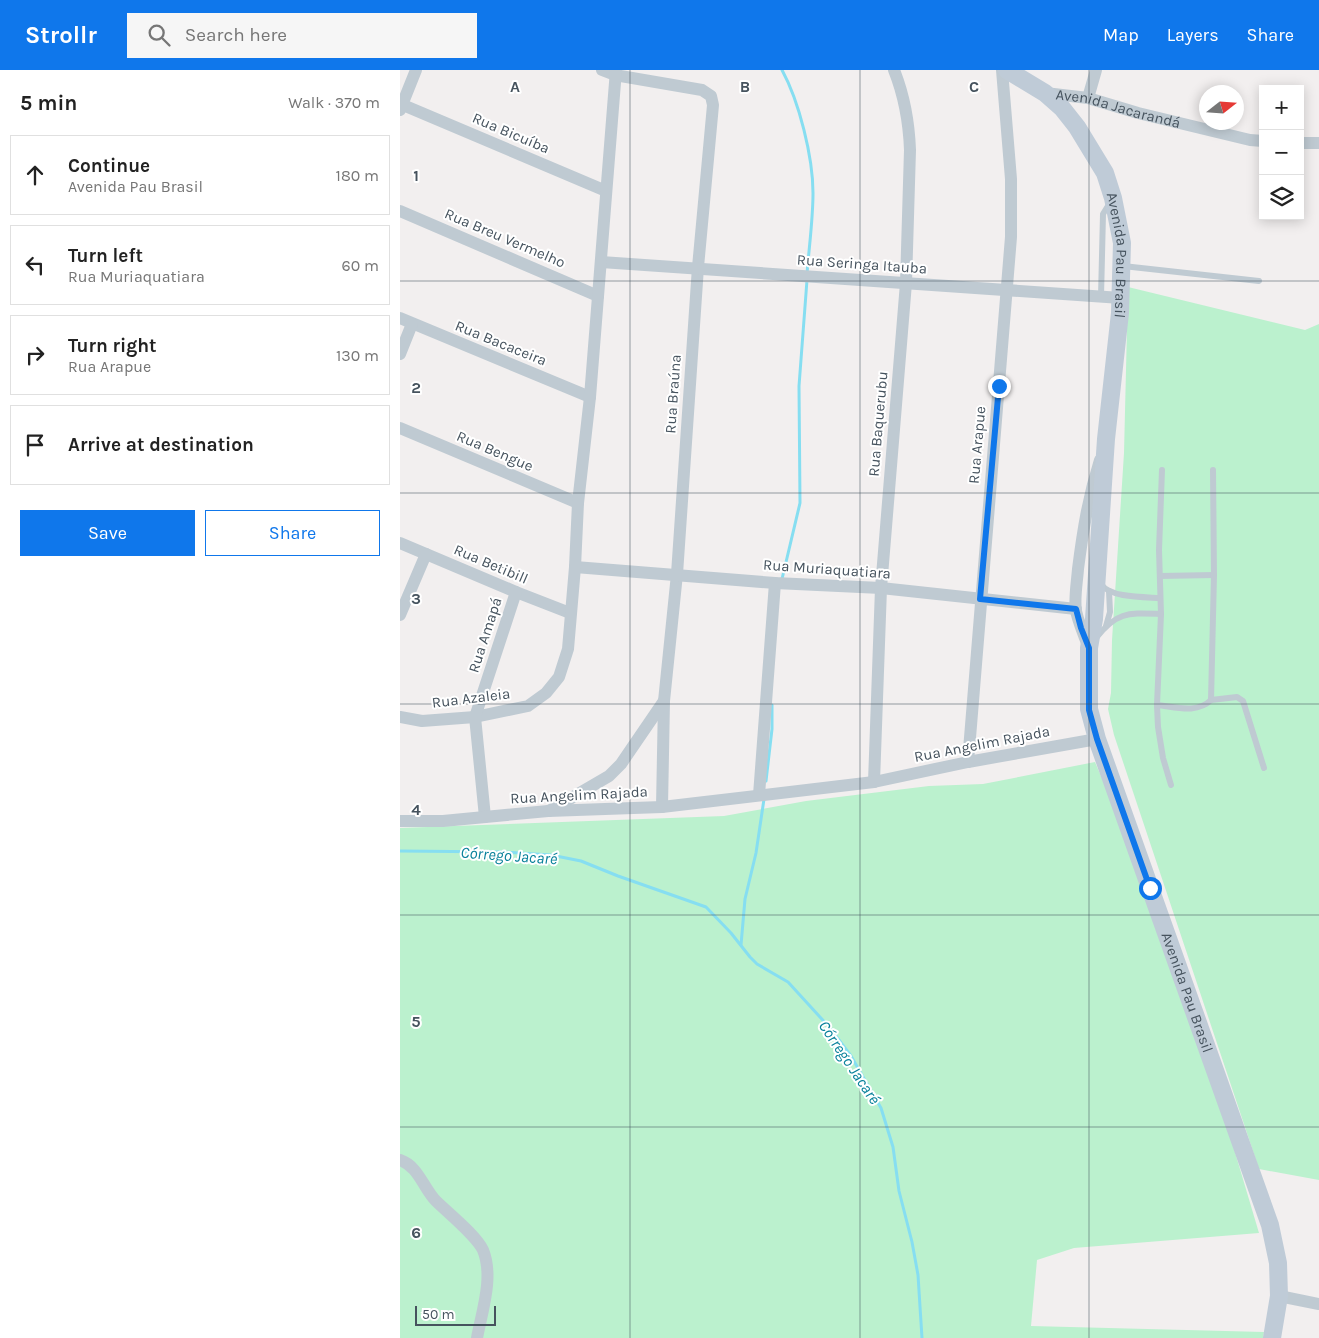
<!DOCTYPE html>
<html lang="en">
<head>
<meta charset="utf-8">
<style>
	:root { --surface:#fff; --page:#f6f6f6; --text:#222; --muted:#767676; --line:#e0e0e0; --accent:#0f77eb }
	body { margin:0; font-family:Karla,sans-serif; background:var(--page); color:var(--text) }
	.controls { position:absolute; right:15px; top:15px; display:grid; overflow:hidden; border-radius:0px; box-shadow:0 2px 12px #0003 }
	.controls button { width:45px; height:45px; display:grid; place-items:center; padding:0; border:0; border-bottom:1px solid var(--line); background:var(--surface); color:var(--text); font:25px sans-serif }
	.compass { position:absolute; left:799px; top:15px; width:45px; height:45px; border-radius:50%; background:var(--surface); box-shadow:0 2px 12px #0003; rotate:73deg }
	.scale { position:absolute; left:15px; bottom:12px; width:81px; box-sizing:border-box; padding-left:5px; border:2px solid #46535e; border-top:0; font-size:14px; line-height:18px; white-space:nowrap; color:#46535e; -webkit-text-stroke:4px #fff; paint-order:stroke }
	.stop { position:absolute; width:15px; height:15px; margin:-11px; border:4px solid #0f77eb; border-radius:50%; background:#fff }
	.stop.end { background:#0f77eb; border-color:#fff; box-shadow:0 1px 5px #0008 }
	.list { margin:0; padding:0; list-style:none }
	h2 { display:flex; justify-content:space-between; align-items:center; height:65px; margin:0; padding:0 20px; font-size:21px }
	h2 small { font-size:16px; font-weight:400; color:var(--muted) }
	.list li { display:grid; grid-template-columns:32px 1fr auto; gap:15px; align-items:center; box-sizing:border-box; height:80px; margin:0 10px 10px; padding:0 10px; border:1px solid var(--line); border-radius:0px }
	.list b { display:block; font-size:19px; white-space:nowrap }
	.list p { margin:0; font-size:16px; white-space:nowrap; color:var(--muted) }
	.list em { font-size:16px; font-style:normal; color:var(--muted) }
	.actions { display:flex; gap:10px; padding:15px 20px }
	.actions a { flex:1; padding:11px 0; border:1px solid var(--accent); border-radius:0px; text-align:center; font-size:18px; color:var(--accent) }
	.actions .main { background:var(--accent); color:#fff }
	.icon { flex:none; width:28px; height:28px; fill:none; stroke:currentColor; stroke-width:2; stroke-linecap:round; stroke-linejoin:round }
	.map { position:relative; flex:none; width:919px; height:1268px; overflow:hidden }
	header { display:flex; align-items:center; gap:30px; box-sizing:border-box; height:70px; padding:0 25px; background:var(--accent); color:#fff }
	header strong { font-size:24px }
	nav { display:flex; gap:28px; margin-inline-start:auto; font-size:18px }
	.search { width:350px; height:45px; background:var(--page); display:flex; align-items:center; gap:12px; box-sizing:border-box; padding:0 18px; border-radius:0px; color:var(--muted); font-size:19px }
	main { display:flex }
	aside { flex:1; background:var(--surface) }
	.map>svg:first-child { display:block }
</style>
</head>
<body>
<header>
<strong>Strollr</strong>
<div class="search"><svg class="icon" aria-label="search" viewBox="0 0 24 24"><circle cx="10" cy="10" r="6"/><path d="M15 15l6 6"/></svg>Search here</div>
<nav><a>Map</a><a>Layers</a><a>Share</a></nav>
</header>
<main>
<aside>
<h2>5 min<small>Walk · 370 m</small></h2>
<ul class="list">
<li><svg class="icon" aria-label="ahead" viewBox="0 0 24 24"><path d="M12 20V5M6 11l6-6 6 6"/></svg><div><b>Continue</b><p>Avenida Pau Brasil</p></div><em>180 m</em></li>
<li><svg class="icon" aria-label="left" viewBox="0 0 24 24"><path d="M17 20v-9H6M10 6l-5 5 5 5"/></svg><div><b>Turn left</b><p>Rua Muriaquatiara</p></div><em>60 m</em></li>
<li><svg class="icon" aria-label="right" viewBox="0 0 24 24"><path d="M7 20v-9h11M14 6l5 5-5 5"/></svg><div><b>Turn right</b><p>Rua Arapue</p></div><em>130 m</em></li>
<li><svg class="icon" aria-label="arrive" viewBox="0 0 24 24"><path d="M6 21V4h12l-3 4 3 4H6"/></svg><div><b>Arrive at destination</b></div></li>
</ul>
<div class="actions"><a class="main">Save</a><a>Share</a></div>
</aside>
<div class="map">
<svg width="919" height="1268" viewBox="0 0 919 1268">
	<rect width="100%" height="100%" fill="#f2efef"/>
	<g fill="#bbf1ce">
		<polygon points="728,217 905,260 919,254 919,1110 859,1099 714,665 708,639 711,623 712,570 724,383"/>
		<polygon points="695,692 728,770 826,1052 859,1163 674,1178 637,1190 631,1256 864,1262 863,1268 0,1268 0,758 324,746 406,731 529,716 583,714"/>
	</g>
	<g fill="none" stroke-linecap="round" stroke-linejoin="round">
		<g stroke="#86def1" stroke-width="3">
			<path d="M382 0C399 31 413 87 413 123 413 150 409 177 407 204"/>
			<polyline points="382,509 400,433 399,316 407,210"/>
			<polyline points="366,711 372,659 372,635"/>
			<polyline points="0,781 103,782 151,785 181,791 218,806 306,837 331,863 350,887 357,894 388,912 430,958 451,986 481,1038 493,1077 499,1121 512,1172 518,1205 522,1268"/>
			<polyline points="341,875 345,829 356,783 364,729"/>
		</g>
		<g stroke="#bfcad2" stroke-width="6">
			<polyline points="723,196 859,211"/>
			<polyline points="701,227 703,144 711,131"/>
			<polyline points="762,400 759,480 761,544 757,635 758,657 763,688 771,715"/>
			<polyline points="760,506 814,505"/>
			<path d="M701 514C710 528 744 527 760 528"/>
			<polyline points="706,556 710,542 709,521"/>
			<path d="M696 568C717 541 729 543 761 544"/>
			<polyline points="811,630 837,627 843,631 864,698"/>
			<path d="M757 635C776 637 797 644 811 630L814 505 813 400"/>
		</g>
		<g stroke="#bfcad2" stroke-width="12">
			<polyline points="202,0 215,5 302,20 311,26 313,35 298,197 277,504 264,631 262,737"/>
			<path id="s1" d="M645 23 688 28 738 43 850 70 863 71"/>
			<polyline points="688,28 696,0"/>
			<polyline points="3,35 206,121"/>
			<polyline points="0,40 16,0"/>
			<polyline points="900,73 919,73"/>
			<polyline points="0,141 198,226"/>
			<polyline points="201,192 721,228"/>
			<polyline points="0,248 190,327"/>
			<polyline points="0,284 12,254"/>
			<polyline points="0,358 178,433"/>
			<polyline points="0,473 116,522 170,543"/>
			<polyline points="175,497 375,513 481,518 676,539"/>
			<polyline points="0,545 26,484"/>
			<path d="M689 578C684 566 679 554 676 541 674 528 677 513 678 499 683 460 688 428 700 390"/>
			<polyline points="0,647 22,651 75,647 128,636 146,623 159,607 168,579 175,497 178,433 190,327 216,0"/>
			<polyline points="568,692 611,167 611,109 602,0"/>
			<path d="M474 712 481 518 506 213 510 80C509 53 504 25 494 0"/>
			<polyline points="359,725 375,513"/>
			<polyline points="149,741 209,706 221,694 264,631"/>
			<polyline points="85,747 75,647 116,522"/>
			<polyline points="0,751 43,751 148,741 262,737 474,712 568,692 697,669"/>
			<path d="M0 1090C18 1096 23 1117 35 1130 48 1143 76 1165 83 1180 94 1207 82 1241 77 1268"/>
			<polyline points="879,1226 919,1234"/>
		</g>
		<path stroke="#bfcbd7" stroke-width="18" id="s2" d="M607 0 645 23 662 38 677 57 705 103 713 128 722 173 720 243 706 369 694 549 689 578V639L697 669 870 1155 878 1193 879 1226 872 1268"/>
	</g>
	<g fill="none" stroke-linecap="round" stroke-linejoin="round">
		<polyline stroke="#0f77eb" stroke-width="6" points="599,316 580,529 676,539 681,558 689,578 689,640 697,669 750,818"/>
	</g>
	<path fill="none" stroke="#46535e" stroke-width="1" stroke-opacity="0.55" d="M230 0V1268M460 0V1268M689 0V1268M0 211H919M0 423H919M0 634H919M0 845H919M0 1057H919"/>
	<g text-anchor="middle" stroke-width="4" stroke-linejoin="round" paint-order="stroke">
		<g font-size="15" fill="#46535e" stroke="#fff">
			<text dy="5" stroke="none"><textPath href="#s1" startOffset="75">Avenida Jacarandá</textPath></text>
			<text transform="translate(111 63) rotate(23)" y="5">Rua Bicuíba</text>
			<text transform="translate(105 168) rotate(23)" y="5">Rua Breu Vermelho</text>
			<text dy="5" stroke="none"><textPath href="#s2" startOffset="229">Avenida Pau Brasil</textPath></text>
			<text transform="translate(462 194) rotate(4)" y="5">Rua Seringa Itauba</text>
			<text transform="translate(101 273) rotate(22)" y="5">Rua Bacaceira</text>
			<text transform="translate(273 324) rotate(-86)" y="5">Rua Braúna</text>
			<text transform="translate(478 354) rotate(-85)" y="5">Rua Baquerubu</text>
			<text transform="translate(577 375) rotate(-85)" y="5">Rua Arapue</text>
			<text transform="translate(95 381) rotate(23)" y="5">Rua Bengue</text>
			<text transform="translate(91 494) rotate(23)" y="5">Rua Betibill</text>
			<text transform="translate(427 499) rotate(4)" y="5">Rua Muriaquatiara</text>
			<text transform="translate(85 565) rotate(-72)" y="5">Rua Amapá</text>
			<text transform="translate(71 628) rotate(-7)" y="5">Rua Azaleia</text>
			<text transform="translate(582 674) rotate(-11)" y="5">Rua Angelim Rajada</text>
			<text transform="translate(179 725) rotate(-3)" y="5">Rua Angelim Rajada</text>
			<text dy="5" stroke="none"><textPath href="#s2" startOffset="985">Avenida Pau Brasil</textPath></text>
		</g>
		<g font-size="16" font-style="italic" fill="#07809a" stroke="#fff">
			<text transform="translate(109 785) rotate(4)" y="6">Córrego Jacaré</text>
			<text transform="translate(450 992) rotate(56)" y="6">Córrego Jacaré</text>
		</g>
	</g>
	<g font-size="16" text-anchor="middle" font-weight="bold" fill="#46535e" stroke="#fff" stroke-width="4" stroke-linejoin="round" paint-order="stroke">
		<text x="115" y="22">A</text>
		<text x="345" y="22">B</text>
		<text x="574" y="22">C</text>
		<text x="16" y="111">1</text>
		<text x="16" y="323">2</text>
		<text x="16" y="534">3</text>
		<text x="16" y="745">4</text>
		<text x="16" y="957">5</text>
		<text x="16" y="1168">6</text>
	</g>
</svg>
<div class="controls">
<button>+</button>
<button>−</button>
<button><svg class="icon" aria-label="layers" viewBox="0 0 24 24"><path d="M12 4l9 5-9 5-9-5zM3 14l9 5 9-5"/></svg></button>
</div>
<svg class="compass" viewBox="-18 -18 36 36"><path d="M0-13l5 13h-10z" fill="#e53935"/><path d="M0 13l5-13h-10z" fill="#767676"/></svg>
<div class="scale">50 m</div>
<div class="stop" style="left:750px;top:818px"></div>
<div class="stop end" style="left:599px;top:316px"></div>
</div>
</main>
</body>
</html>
